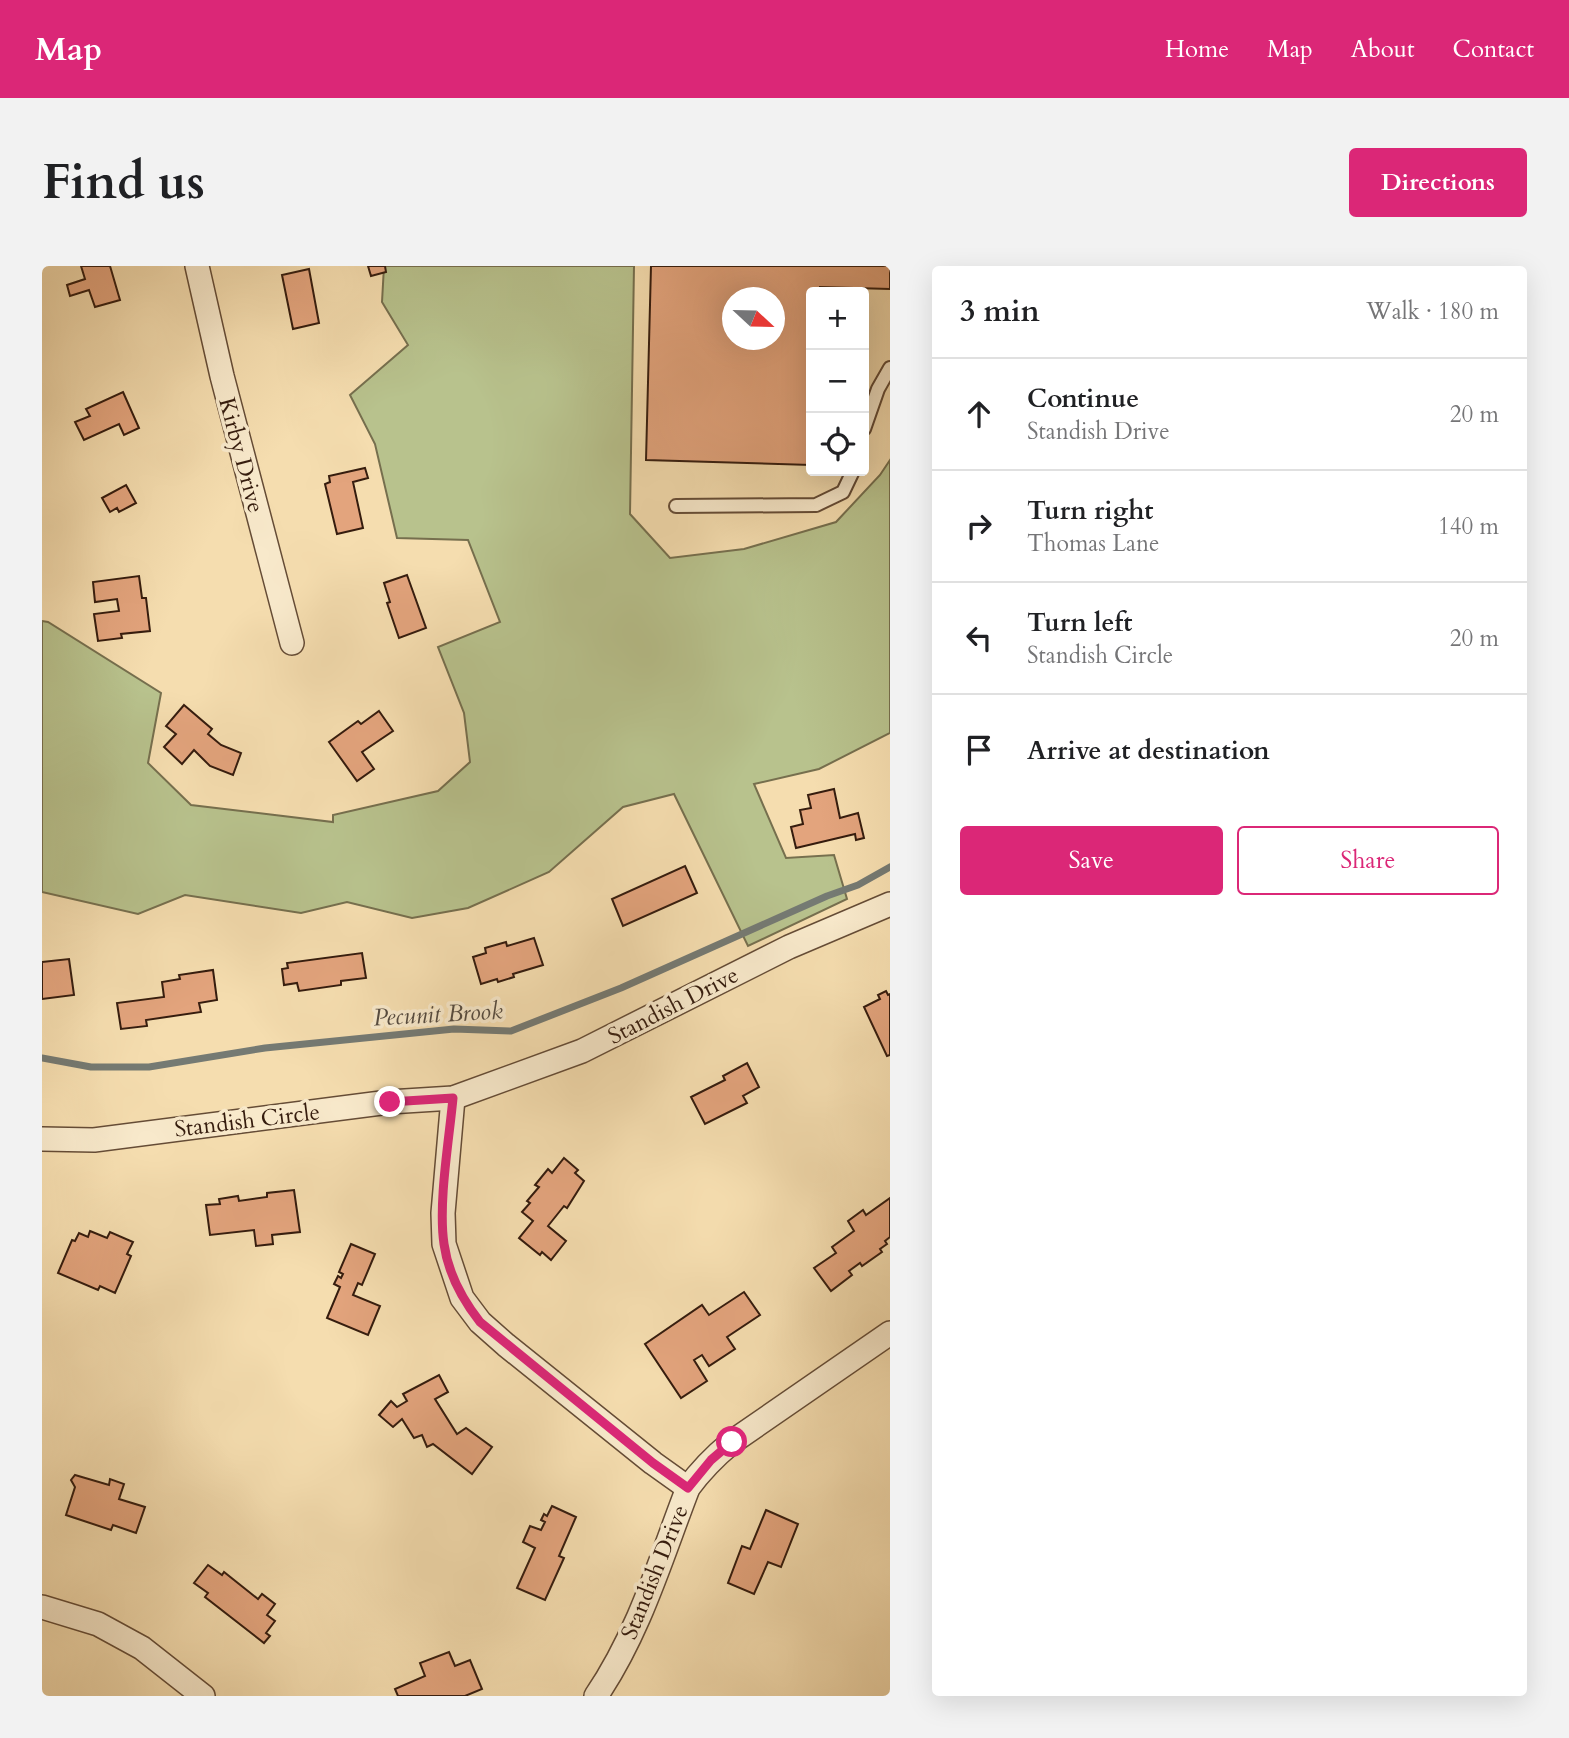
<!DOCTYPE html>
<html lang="en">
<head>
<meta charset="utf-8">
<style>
	:root { --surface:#fff; --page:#f2f2f2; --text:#202124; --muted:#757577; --line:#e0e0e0; --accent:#db2777 }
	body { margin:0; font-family:Cardo,serif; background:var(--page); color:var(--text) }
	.controls { position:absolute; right:21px; top:21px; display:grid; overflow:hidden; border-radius:7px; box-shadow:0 7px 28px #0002 }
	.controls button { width:63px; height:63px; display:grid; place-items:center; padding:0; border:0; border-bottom:2px solid var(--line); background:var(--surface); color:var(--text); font:35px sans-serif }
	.compass { position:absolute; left:680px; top:21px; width:63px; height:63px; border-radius:50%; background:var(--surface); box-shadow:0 7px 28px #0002; rotate:112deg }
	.stop { position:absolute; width:21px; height:21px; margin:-16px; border:5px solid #db2777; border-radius:50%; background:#fff }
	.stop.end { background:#db2777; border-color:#fff; box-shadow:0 2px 7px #0008 }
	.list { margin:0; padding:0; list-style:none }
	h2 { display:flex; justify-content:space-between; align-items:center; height:91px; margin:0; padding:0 28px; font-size:30px }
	h2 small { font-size:23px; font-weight:400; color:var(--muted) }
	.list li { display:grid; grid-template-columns:46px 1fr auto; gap:21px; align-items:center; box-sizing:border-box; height:112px; padding:0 28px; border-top:2px solid var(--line) }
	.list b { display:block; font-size:26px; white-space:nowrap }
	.list p { margin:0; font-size:23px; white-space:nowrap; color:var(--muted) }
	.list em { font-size:23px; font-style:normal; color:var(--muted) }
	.actions { display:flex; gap:14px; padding:21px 28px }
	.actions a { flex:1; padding:16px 0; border:2px solid var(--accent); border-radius:7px; text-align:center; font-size:24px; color:var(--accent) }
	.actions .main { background:var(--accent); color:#fff }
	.icon { flex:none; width:38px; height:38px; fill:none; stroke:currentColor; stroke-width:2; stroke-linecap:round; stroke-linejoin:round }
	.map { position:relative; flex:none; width:848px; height:1430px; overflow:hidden; border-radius:7px }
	header { display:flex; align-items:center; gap:42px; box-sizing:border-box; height:98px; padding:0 35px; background:var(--accent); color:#fff }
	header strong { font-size:33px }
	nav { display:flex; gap:38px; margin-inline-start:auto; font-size:24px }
	.intro { display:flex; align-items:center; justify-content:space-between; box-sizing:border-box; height:168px; padding:0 42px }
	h1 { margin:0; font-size:49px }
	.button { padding:18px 32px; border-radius:7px; background:var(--accent); color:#fff; font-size:24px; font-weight:700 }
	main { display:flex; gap:42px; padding:0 42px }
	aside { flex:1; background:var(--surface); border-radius:7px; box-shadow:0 7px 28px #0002 }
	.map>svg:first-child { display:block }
</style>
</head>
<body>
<header>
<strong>Map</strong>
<nav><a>Home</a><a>Map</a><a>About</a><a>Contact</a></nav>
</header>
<div class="intro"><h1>Find us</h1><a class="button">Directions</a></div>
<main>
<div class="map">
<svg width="848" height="1430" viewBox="0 0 848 1430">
	<rect width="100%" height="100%" fill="#f5ddaf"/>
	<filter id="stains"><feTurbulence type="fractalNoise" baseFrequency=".00286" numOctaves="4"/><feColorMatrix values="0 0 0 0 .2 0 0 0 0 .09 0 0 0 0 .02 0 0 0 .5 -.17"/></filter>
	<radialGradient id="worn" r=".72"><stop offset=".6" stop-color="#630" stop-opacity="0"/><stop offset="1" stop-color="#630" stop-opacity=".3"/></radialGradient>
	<polygon fill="#b8c28d" stroke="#766f4e" stroke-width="2" points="342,0 592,0 588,248 628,292 702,283 794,256 838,209 848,194 848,467 777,503 712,518 744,592 792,589 805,633 706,680 632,528 581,541 507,606 426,642 370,652 305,636 259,647 143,629 96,648 0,626 0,355 6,356 119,427 106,497 149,539 291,556 291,549 396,525 428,496 422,447 396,381 458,356 426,274 355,272 333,178 308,129 366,79 340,36"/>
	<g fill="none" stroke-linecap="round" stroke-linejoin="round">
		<polyline stroke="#757a73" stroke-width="7" points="0,792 49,801 107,801 223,782 412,763 469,765 579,722 785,630 816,619 848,601"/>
	</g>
	<g fill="#e3a47d" stroke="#351c0e" stroke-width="2" fill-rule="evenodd">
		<polygon points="39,0 68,0 78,34 53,41 47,24 28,30 25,19 43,13"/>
		<polygon points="326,0 343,0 344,6 329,10"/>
		<path d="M609 0H848V23L778 21V26H769V199L604 194ZM690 32H732V74H690Z"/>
		<polygon points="267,3 277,57 251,63 240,9"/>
		<polygon points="81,126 97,162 82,169 77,158 42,174 33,156 48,150 44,143"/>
		<polygon points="323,202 326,212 311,216 321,262 295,268 283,218 288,216 287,210"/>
		<polygon points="84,219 94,237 77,246 75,242 68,246 60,232"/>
		<polygon points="365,309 384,362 357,372 345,337 348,336 342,317"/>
		<polygon points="97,310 100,332 104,332 108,365 79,368 80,372 56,375 52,348 77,345 75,333 53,336 51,316"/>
		<polygon points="142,439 170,463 166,468 179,479 199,487 191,509 168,500 152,484 140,498 122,481 134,468 124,460"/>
		<polygon points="337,445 351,465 320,486 332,503 315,515 287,476 316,455 319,458"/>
		<polygon points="792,523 798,552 816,547 822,572 814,574 813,568 754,582 749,561 761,558 758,544 769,542 766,529"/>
		<polygon points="643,600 655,627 581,660 570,633"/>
		<polygon points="492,672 501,699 471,708 472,711 456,716 455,713 439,718 431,691 444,687 443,682 464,676 465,680"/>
		<polygon points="320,687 324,712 299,715 299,719 257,725 255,717 242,719 240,703 246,702 245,697"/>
		<polygon points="27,693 32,729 0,733 0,696"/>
		<polygon points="171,704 175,734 157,737 159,746 104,754 105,760 79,763 75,737 122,731 120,716 138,713 137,709"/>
		<polygon points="844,725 846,729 848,728 848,789 845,790 822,741 838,733 836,729"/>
		<polygon points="705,797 717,821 701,830 705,837 663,858 649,831 683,814 681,810"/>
		<polygon points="522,892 536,904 533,907 542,915 525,942 522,940 506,960 524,975 509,994 500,986 498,989 477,972 491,955 480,946 488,937 485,935 497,921 493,919 506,903 510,907"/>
		<polygon points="252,924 258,966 230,969 231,978 214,980 212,964 168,969 164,939 178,938 177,933 196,930 197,935 225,931 225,927"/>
		<polygon points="848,932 848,971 843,975 845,978 838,983 840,986 820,1000 818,997 807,1005 810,1009 789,1025 772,1002 794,987 790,981 812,965 806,955 821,944 824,949"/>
		<polygon points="48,965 65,972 68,966 91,976 85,988 89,990 73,1027 58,1020 56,1024 16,1007 30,974 33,975 37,967 46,971"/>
		<polygon points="309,978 333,988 320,1019 316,1017 311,1029 338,1040 326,1069 285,1052 298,1021 292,1018 296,1010 299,1012 301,1008 297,1006"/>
		<polygon points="702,1026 718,1049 685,1071 693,1083 667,1100 660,1089 652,1094 665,1115 639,1132 603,1078 660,1039 667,1049"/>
		<polygon points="397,1109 406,1126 393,1133 415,1168 424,1162 450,1181 430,1208 391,1178 385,1181 380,1169 372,1172 360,1153 351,1161 337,1149 349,1135 355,1141 365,1135 361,1128"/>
		<polygon points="33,1209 67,1219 68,1213 82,1218 77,1233 103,1241 94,1267 71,1259 69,1264 24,1249 33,1221 29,1214"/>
		<polygon points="510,1240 534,1251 517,1290 522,1292 503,1334 475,1322 493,1282 481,1276 488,1260 499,1264 503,1256 499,1254 502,1248 505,1250"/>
		<polygon points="724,1244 756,1258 739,1301 726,1296 712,1328 686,1317 700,1280 708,1283"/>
		<polygon points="166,1299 180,1309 182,1306 216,1333 220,1328 233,1338 225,1349 233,1355 224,1367 228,1370 222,1377 163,1331 166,1327 152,1317"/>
		<polygon points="407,1386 413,1400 428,1394 440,1423 423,1430 356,1430 353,1423 383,1410 378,1397"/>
	</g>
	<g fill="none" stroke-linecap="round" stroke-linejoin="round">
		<defs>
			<g id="lane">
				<polyline points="822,163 836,123 848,102"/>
				<polyline points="634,240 774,239 801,226 811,205"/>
			</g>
			<g id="street">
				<polyline points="155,0 180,110 250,377"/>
				<polyline points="411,832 401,947 402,978 420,1032 438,1056 464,1079 611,1197 646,1222"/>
				<polyline points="0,873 52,874 347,836 411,832 540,785 747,681 848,638"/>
				<polyline points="0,1341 56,1358 100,1382 161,1430"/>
				<path d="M554 1430C597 1367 619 1292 646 1222 659 1204 673 1190 690 1176L848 1067"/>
			</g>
		</defs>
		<use href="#lane" stroke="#654c36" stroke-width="16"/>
		<use href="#street" stroke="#654c36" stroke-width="26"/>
		<use href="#lane" stroke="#f8e9cb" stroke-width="12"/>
		<use href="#street" stroke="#f8e9cb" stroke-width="23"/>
	</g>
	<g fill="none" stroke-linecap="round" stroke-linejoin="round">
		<path stroke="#db2777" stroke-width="9" d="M348 836 411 832C407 875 396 937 402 978 406 1007 420 1033 438 1056L611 1197 646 1222 669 1194 690 1176"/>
	</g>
	<g text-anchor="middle" stroke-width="7" stroke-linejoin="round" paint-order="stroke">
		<g font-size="23" fill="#351c0e" stroke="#f8e9cb">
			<text transform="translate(200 189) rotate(75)" y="8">Kirby Drive</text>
			<text transform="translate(631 739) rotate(-27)" y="8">Standish Drive</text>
			<text transform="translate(205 854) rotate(-7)" y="8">Standish Circle</text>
			<text transform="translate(612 1306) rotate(-68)" y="8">Standish Drive</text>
		</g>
		<g font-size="24" font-style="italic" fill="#554b40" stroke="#f8e9cb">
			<text transform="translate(396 748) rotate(-3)" y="8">Pecunit Brook</text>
		</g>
	</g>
	<rect width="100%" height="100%" filter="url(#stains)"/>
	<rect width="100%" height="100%" fill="url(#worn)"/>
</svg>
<div class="controls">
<button>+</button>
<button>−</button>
<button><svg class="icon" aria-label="locate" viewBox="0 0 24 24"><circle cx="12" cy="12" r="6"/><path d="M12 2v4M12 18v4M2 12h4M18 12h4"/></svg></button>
</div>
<svg class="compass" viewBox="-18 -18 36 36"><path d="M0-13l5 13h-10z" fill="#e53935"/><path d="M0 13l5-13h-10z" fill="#757577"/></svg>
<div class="stop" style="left:690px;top:1176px"></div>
<div class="stop end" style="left:348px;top:836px"></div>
</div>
<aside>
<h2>3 min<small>Walk · 180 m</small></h2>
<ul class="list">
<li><svg class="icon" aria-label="ahead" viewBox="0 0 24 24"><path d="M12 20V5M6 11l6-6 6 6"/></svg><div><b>Continue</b><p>Standish Drive</p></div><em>20 m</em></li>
<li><svg class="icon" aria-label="right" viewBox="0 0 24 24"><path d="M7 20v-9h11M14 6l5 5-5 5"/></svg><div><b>Turn right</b><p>Thomas Lane</p></div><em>140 m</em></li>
<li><svg class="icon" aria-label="left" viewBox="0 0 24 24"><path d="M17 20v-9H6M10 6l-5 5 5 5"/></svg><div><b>Turn left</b><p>Standish Circle</p></div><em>20 m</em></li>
<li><svg class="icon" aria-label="arrive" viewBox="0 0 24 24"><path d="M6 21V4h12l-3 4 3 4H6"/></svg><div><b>Arrive at destination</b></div></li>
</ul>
<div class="actions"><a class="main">Save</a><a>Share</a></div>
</aside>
</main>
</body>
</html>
